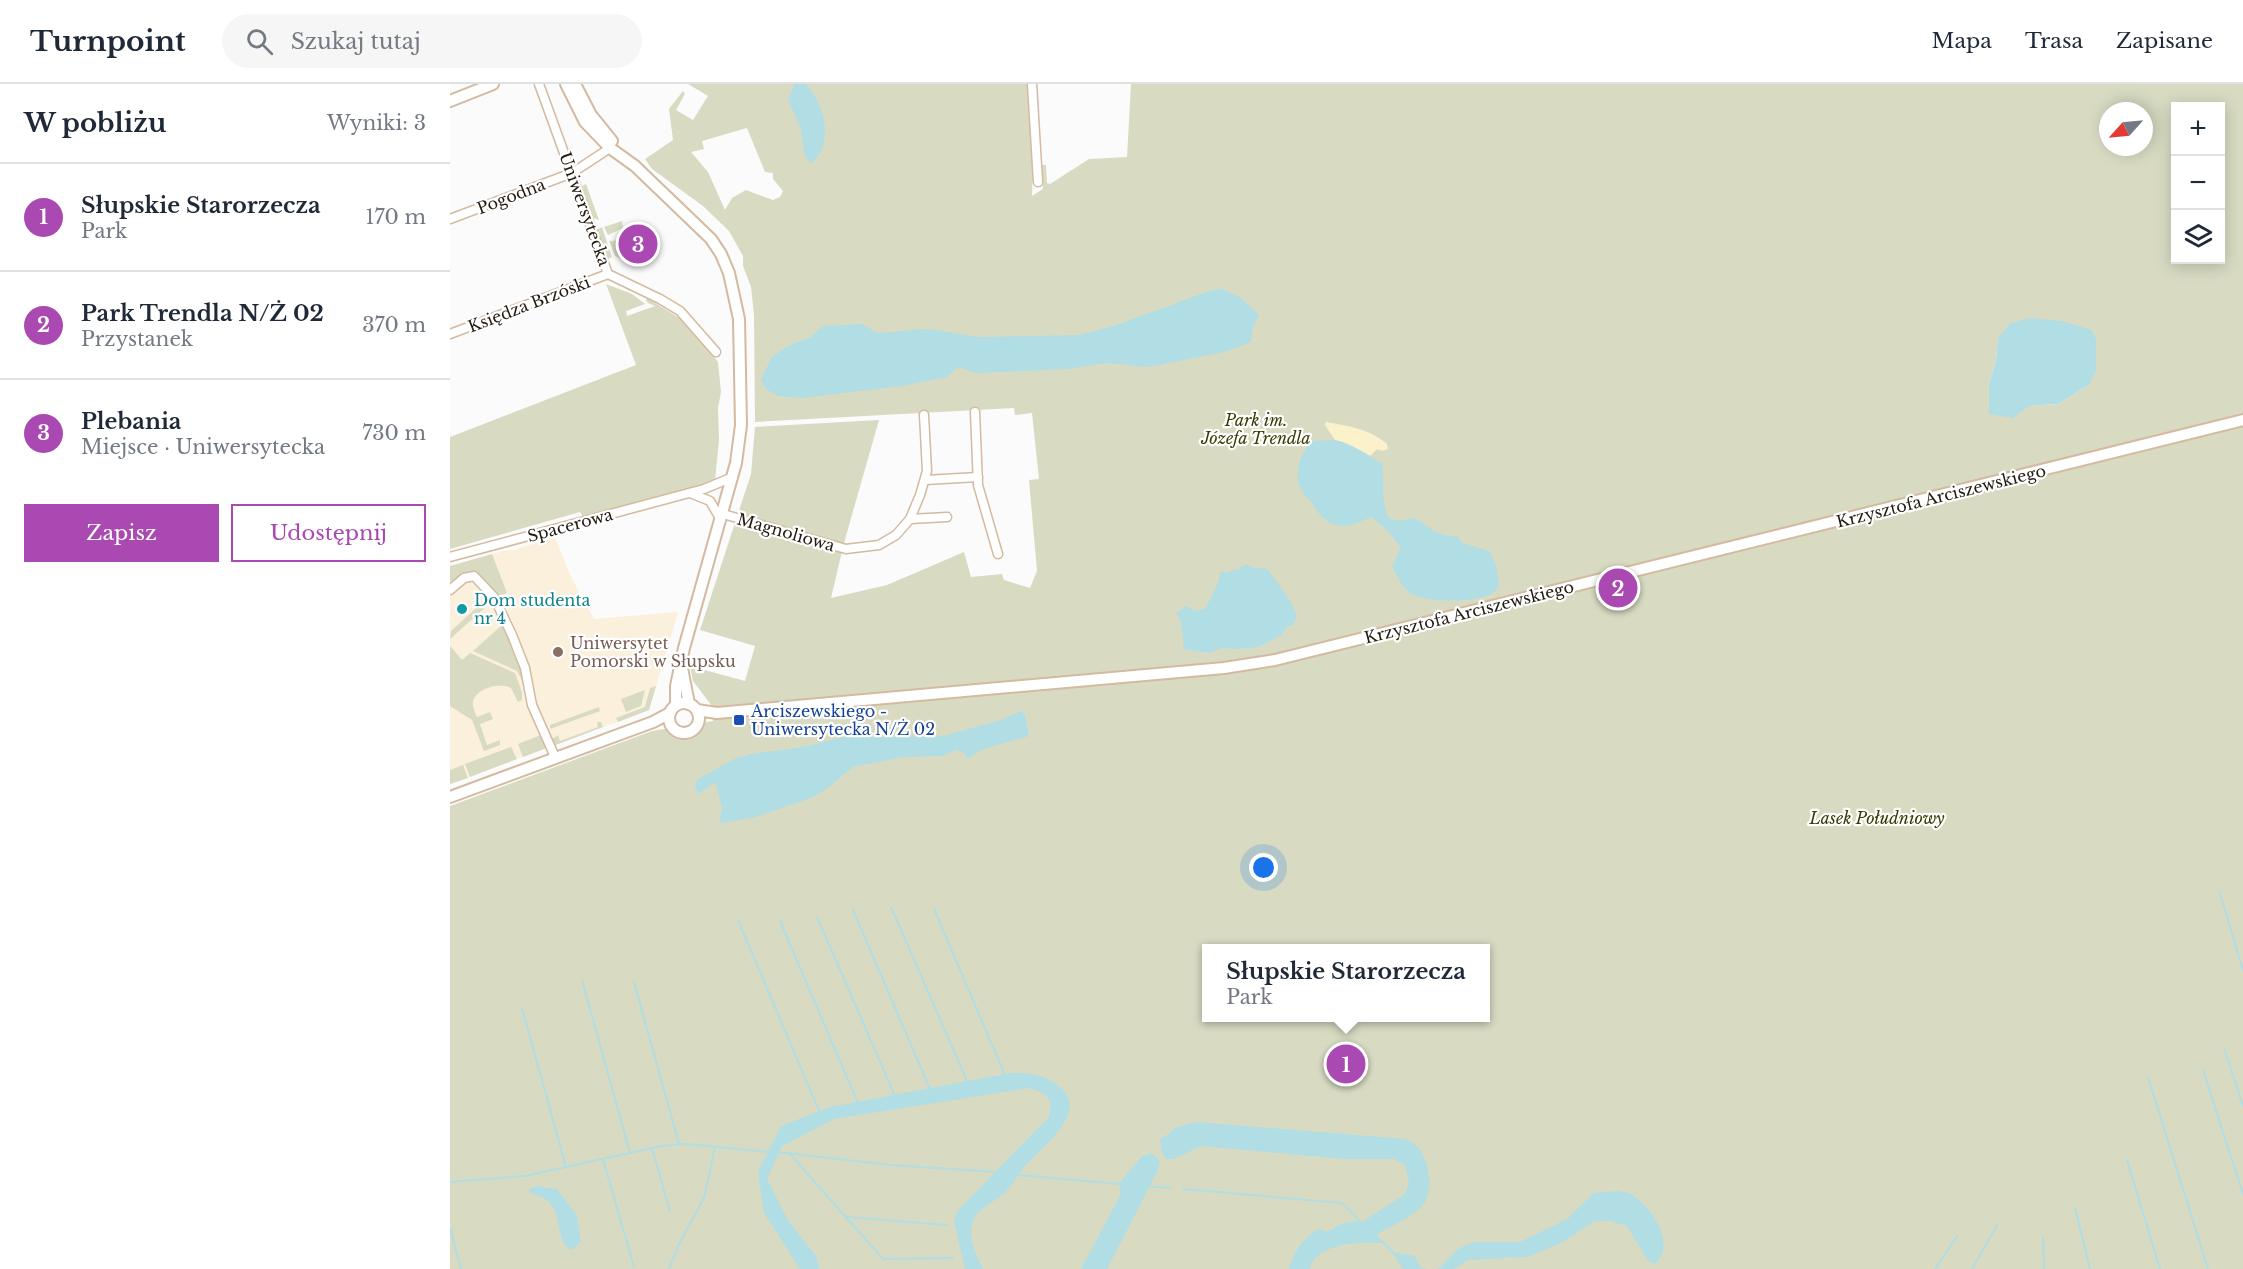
<!DOCTYPE html>
<html lang="pl">
<head>
<meta charset="utf-8">
<style>
	:root { --surface:#fff; --page:#f6f6f7; --text:#1f2937; --muted:#747a83; --line:#e0e1e3; --accent:#a949b1 }
	body { margin:0; font-family:"Libre Baskerville",serif; background:var(--page); color:var(--text) }
	.controls { position:absolute; right:18px; top:18px; display:grid; overflow:hidden; border-radius:0px; box-shadow:0 3px 15px #0003 }
	.controls button { width:54px; height:54px; display:grid; place-items:center; padding:0; border:0; border-bottom:2px solid var(--line); background:var(--surface); color:var(--text); font:30px sans-serif }
	.compass { position:absolute; left:1649px; top:18px; width:54px; height:54px; border-radius:50%; background:var(--surface); box-shadow:0 3px 15px #0003; rotate:243deg }
	.you { position:absolute; left:814px; top:784px; width:21px; height:21px; margin:-15px; border:4px solid #fff; border-radius:50%; background:#1a73e8; box-shadow:0 0 0 9px #1a73e833 }
	.badge { display:grid; place-items:center; width:39px; height:39px; border-radius:50%; background:var(--accent); color:#fff; font-size:20px; font-weight:700 }
	.pin { position:absolute; translate:-50% -50%; border:3px solid #fff; box-shadow:0 2px 6px #0006 }
	.popup { position:absolute; left:752px; top:860px; width:288px; height:78px; box-sizing:border-box; display:grid; place-content:center; border-radius:0px; background:var(--surface); filter:drop-shadow(0 2px 4px #0005); font-size:20px; white-space:nowrap; color:var(--muted) }
	.popup b { font-size:22px; color:var(--text) }
	.popup::after { content:''; position:absolute; left:50%; top:100%; margin-left:-12px; border:12px solid transparent; border-top-color:var(--surface) }
	.list { margin:0; padding:0; list-style:none }
	h2 { display:flex; justify-content:space-between; align-items:center; height:78px; margin:0; padding:0 24px; font-size:26px }
	h2 small { font-size:20px; font-weight:400; color:var(--muted) }
	.list li { display:grid; grid-template-columns:39px 1fr auto; gap:18px; align-items:center; box-sizing:border-box; height:108px; padding:0 24px; border-top:2px solid var(--line) }
	.list b { display:block; font-size:22px; white-space:nowrap }
	.list p { margin:0; font-size:20px; white-space:nowrap; color:var(--muted) }
	.list em { font-size:20px; font-style:normal; color:var(--muted) }
	.actions { display:flex; gap:12px; padding:18px 24px }
	.actions a { flex:1; padding:14px 0; border:2px solid var(--accent); border-radius:0px; text-align:center; font-size:21px; color:var(--accent) }
	.actions .main { background:var(--accent); color:#fff }
	.icon { flex:none; width:33px; height:33px; fill:none; stroke:currentColor; stroke-width:2; stroke-linecap:round; stroke-linejoin:round }
	.map { position:relative; flex:none; width:1793px; height:1185px; overflow:hidden }
	header { display:flex; align-items:center; gap:36px; box-sizing:border-box; height:84px; padding:0 30px; background:var(--surface); border-bottom:2px solid var(--line) }
	header strong { font-size:28px }
	nav { display:flex; gap:33px; margin-inline-start:auto; font-size:21px }
	.search { width:420px; height:54px; background:var(--page); display:flex; align-items:center; gap:15px; box-sizing:border-box; padding:0 21px; border-radius:33px; color:var(--muted); font-size:22px }
	main { display:flex }
	aside { flex:1; background:var(--surface) }
	.map>svg:first-child { display:block }
</style>
</head>
<body>
<header>
<strong>Turnpoint</strong>
<div class="search"><svg class="icon" aria-label="search" viewBox="0 0 24 24"><circle cx="10" cy="10" r="6"/><path d="M15 15l6 6"/></svg>Szukaj tutaj</div>
<nav><a>Mapa</a><a>Trasa</a><a>Zapisane</a></nav>
</header>
<main>
<aside>
<h2>W pobliżu<small>Wyniki: 3</small></h2>
<ul class="list">
<li><span class="badge">1</span><div><b>Słupskie Starorzecza</b><p>Park</p></div><em>170 m</em></li>
<li><span class="badge">2</span><div><b>Park Trendla N/Ż 02</b><p>Przystanek</p></div><em>370 m</em></li>
<li><span class="badge">3</span><div><b>Plebania</b><p>Miejsce · Uniwersytecka</p></div><em>730 m</em></li>
</ul>
<div class="actions"><a class="main">Zapisz</a><a>Udostępnij</a></div>
</aside>
<div class="map">
<svg width="1793" height="1185" viewBox="0 0 1793 1185">
	<rect width="100%" height="100%" fill="#fbfbfb"/>
	<polygon fill="#faf0db" points="105,454 122,495 144,535 228,528 199,626 0,700 0,482 57,466 67,466 68,464"/>
	<g fill="#d8dbc2" fill-rule="evenodd">
		<path d="M238 0H578L583 81 582 112 593 105 591 84 593 81H596L597 99 600 100 639 75 677 73 681 0H1793V1185H0V722L202 647 263 637 262 622 243 597 240 582 295 597 305 562 250 546 301 390 305 343 429 336 394 459 381 514 437 501 514 468 521 493 552 490 554 496 580 504 587 487 579 396 589 395 582 329 565 331 564 324 305 338 304 231 301 203 293 182V172L279 147 253 122 202 85 195 75 223 56 219 25 233 7 235 10 226 26 243 36 258 12ZM1726 22H1770V176H1726ZM1658 27H1694V63H1658ZM297 44 315 88 323 89V95L333 107 330 113 323 116 296 106 282 114 275 126 258 88 241 68 254 65 252 57ZM1548 254 1639 301 1608 320 1579 322 1539 300 1546 276ZM756 864H1036V934H756Z"/>
		<polygon points="136,100 149,136 143,134 132,102"/>
		<polygon points="172,137 173,144 158,151 154,143"/>
		<polygon points="152,143 162,173 158,175 148,147 148,145"/>
		<polygon points="173,156 174,174 172,175 165,172 159,157"/>
		<polygon points="156,200 182,210 195,220 176,227 177,232 205,222 198,219 196,216 197,214 231,235 260,267 268,278 271,308 268,324 269,356 265,397 133,433 130,428 0,465 0,353 186,281"/>
		<path d="M42 470 57 509 47 513C41 502 27 483 13 490 7 493 6 496 0 498V482Z"/>
		<polygon points="36,515 39,520 0,555 1,547"/>
		<polygon points="53,540 71,579 74,600 67,587 23,567"/>
		<path d="M0 562 12 576 20 569 65 589 72 608V616L68 618 61 604C51 598 25 604 23 618 22 623 25 629 27 633L40 628 43 635 30 640 37 661 50 656V661L34 667 22 636 0 622Z"/>
		<polygon points="206,602 199,626 168,638 166,634 195,623 200,604"/>
		<polygon points="195,606 191,622 176,628 171,615"/>
		<polygon points="149,623 150,627 100,645 100,641"/>
		<polygon points="147,638 151,638 153,643 103,662 101,656 108,651 110,657 148,643"/>
		<polygon points="91,651 99,663 73,673 68,660"/>
		<polygon points="61,663 67,675 20,693 15,680"/>
		<polygon points="13,681 18,694 0,700 0,686"/>
	</g>
	<path fill="#fbf2cc" d="M876 338C898 342 920 345 937 360L938 365 932 367 927 365 920 372 893 358 885 356 875 341Z"/>
	<g fill="#b1dde4">
		<path d="M345 0H355C375 19 385 60 361 80L354 70 351 45 338 15Z"/>
		<polygon points="773,205 791,214 809,231 803,243 801,258 778,267 699,283 657,279 617,285 526,289 508,283 497,293 452,302 353,314 328,312 316,305 311,296 321,274 338,262 361,253 373,242 411,240 428,249 478,245 529,253 630,251 664,242 762,206"/>
		<polygon points="1579,234 1612,237 1642,246 1646,256 1646,286 1639,301 1608,320 1579,322 1563,334 1539,330 1539,300 1546,276 1548,254 1561,239"/>
		<path d="M885 356C902 360 917 370 932 380 935 398 930 418 939 434L949 437 965 434C982 444 986 453 1007 452L1013 459 1039 467 1046 481 1049 501C1047 504 1046 507 1043 509 1029 519 974 519 960 509 951 502 947 492 942 482L951 464 939 448 922 433C913 436 901 443 891 442 877 441 868 430 862 419 859 415 855 413 853 409 842 394 850 368 862 357Z"/>
		<path d="M796 480 803 484H816C827 498 839 513 847 531L843 541 836 543 832 551 808 563 786 565 772 564 758 569 734 565 731 537 726 529 736 522 744 527 756 524C761 511 770 500 770 488L779 489 783 485 787 486Z"/>
		<polygon points="571,627 575,631 579,652 533,665 518,675 513,668 506,666 491,672 454,673 403,683 375,706 361,714 305,733 271,739 269,738 272,724 266,700 262,700 248,710 245,704 247,696 284,675 301,670 353,663 394,653 493,652 548,637"/>
		<path d="M560 989C579 989 596 990 611 1004 639 1029 591 1064 576 1081 568 1090 563 1102 553 1110 543 1119 529 1123 523 1137 517 1153 526 1171 533 1185H515L504 1137 508 1126 599 1033C604 1013 596 1009 579 1004L384 1035 332 1062 317 1095 338 1136 366 1172 369 1185H350L314 1129 308 1088 331 1042 380 1023Z"/>
		<path d="M746 1038 956 1055C960 1058 965 1060 968 1063 979 1076 984 1107 973 1121 964 1132 939 1143 926 1151L933 1159C912 1158 866 1158 860 1185H839C843 1169 853 1153 869 1145L878 1148C890 1140 897 1136 912 1138L955 1110 959 1098 955 1081 944 1075H895L751 1062 724 1075H717L712 1069 710 1056 727 1043Z"/>
		<polygon points="702,1069 710,1077 708,1086 657,1185 631,1185 671,1110 669,1100 692,1072"/>
		<path d="M88 1102 107 1105 127 1131 131 1158 121 1166C105 1157 113 1129 98 1117 93 1113 86 1111 80 1109L79 1105Z"/>
		<path d="M1168 1107C1173 1108 1178 1108 1182 1111 1202 1123 1227 1161 1205 1180L1198 1177 1177 1142 1160 1137H1145L1111 1159 1078 1173 1018 1176 1004 1185H988L1008 1165 1024 1158H1070L1117 1135 1144 1109Z"/>
		<polygon points="942,1168 965,1172 971,1184 974,1185 953,1185"/>
	</g>
	<g fill="none" stroke-linecap="round" stroke-linejoin="round">
		<g stroke="#b1dde4" stroke-width="2">
			<polyline points="1769,806 1793,886"/>
			<polyline points="441,823 518,999"/>
			<polyline points="484,825 555,991"/>
			<polyline points="403,826 480,1005"/>
			<polyline points="367,833 445,1012"/>
			<polyline points="288,836 370,1029"/>
			<polyline points="330,837 408,1019"/>
			<polyline points="132,896 180,1069"/>
			<polyline points="184,898 229,1060"/>
			<polyline points="72,924 116,1083"/>
			<polyline points="1774,965 1793,1022"/>
			<polyline points="1753,986 1793,1110"/>
			<polyline points="1698,993 1758,1185"/>
			<polyline points="202,1064 220,1128"/>
			<polyline points="326,1068 441,1081 547,1088"/>
			<polyline points="340,1070 433,1175 503,1174"/>
			<polyline points="153,1075 184,1183"/>
			<polyline points="1677,1076 1710,1185"/>
			<polyline points="568,1091 670,1100"/>
			<polyline points="0,1098 75,1092 211,1062 238,1060 320,1068"/>
			<polyline points="696,1102 720,1104"/>
			<polyline points="733,1105 892,1119 913,1140"/>
			<polyline points="1625,1124 1640,1185"/>
			<polyline points="397,1133 496,1141"/>
			<polyline points="0,1144 11,1185"/>
			<polyline points="926,1152 944,1169"/>
			<polyline points="1593,1153 1594,1185"/>
			<polyline points="968,1184 974,1185"/>
			<polyline points="219,1185 228,1162 254,1114 265,1063"/>
			<polyline points="1485,1185 1507,1152"/>
			<polyline points="1522,1185 1547,1141"/>
		</g>
		<defs>
			<g id="street">
				<polyline points="89,0 158,190 210,215 230,227 266,268"/>
				<polyline points="582,0 588,98"/>
				<polyline points="0,135 122,89 160,64"/>
				<polyline points="0,250 158,190"/>
				<polyline points="525,328 528,401 548,470"/>
				<polyline points="475,396 528,393"/>
				<polyline points="240,409 260,417 271,436"/>
				<polyline points="273,430 396,465 429,461 446,451 460,435 470,411 477,387 474,331"/>
				<polyline points="460,435 497,433"/>
				<polyline points="0,473 254,405 283,393"/>
				<polyline points="0,506 14,494 24,492 44,513 62,551 75,584 82,621 105,673"/>
			</g>
			<g id="secondary">
				<polyline points="116,0 135,38 160,64 185,82 261,155 271,170 279,189 289,235 291,341 286,379 234,564 226,602 226,621"/>
				<polyline points="125,0 141,31 162,57"/>
				<polyline points="0,17 43,0"/>
				<polyline points="232,584 239,620"/>
				<circle cx="234" cy="634" r="15"/>
				<polyline points="247,626 267,629 774,584 825,576 1793,336"/>
				<polyline points="0,713 203,638 220,629"/>
			</g>
		</defs>
		<use href="#street" stroke="#d3baa0" stroke-width="11"/>
		<use href="#secondary" stroke="#d3baa0" stroke-width="14"/>
		<use href="#street" stroke="#fff" stroke-width="8"/>
		<use href="#secondary" stroke="#fff" stroke-width="10"/>
	</g>
	<circle fill="#0f9aa8" stroke="#fff" stroke-width="2" cx="12" cy="525" r="6"/>
	<circle fill="#8d6e63" stroke="#fff" stroke-width="2" cx="108" cy="568" r="6"/>
	<rect fill="#1a4fb4" stroke="#fff" stroke-width="2" x="283" y="630" width="12" height="12" rx="3"/>
	<g text-anchor="middle" stroke-width="4.5" stroke-linejoin="round" paint-order="stroke">
		<g font-size="16" fill="#231a10" stroke="#fff">
			<text transform="translate(61 112) rotate(-21)" y="6">Pogodna</text>
			<text transform="translate(135 125) rotate(70)" y="6">Uniwersytecka</text>
			<text transform="translate(79 220) rotate(-21)" y="6">Księdza Brzóski</text>
			<text transform="translate(1491 412) rotate(-14)" y="6">Krzysztofa Arciszewskiego</text>
			<text transform="translate(120 441) rotate(-15)" y="6">Spacerowa</text>
			<text transform="translate(336 448) rotate(16)" y="6">Magnoliowa</text>
			<text transform="translate(1019 528) rotate(-14)" y="6">Krzysztofa Arciszewskiego</text>
		</g>
		<g font-size="16" font-style="italic" fill="#393b00" stroke="#fff">
			<text x="806" y="342">Park im.<tspan x="806" dy="18">Józefa Trendla</tspan></text>
			<text x="1427" y="740">Lasek Południowy</text>
		</g>
		<g font-size="16" fill="#0d838f" stroke="#fff" text-anchor="start">
			<text x="24" y="522">Dom studenta<tspan x="24" dy="18">nr 4</tspan></text>
		</g>
		<g font-size="16" fill="#785e54" stroke="#fff" text-anchor="start">
			<text x="120" y="565">Uniwersytet<tspan x="120" dy="18">Pomorski w Słupsku</tspan></text>
		</g>
		<g font-size="16" fill="#164399" stroke="#fff" text-anchor="start">
			<text x="301" y="633">Arciszewskiego -<tspan x="301" dy="18">Uniwersytecka N/Ż 02</tspan></text>
		</g>
	</g>
</svg>
<div class="controls">
<button>+</button>
<button>−</button>
<button><svg class="icon" aria-label="layers" viewBox="0 0 24 24"><path d="M12 4l9 5-9 5-9-5zM3 14l9 5 9-5"/></svg></button>
</div>
<svg class="compass" viewBox="-18 -18 36 36"><path d="M0-13l5 13h-10z" fill="#e53935"/><path d="M0 13l5-13h-10z" fill="#747a83"/></svg>
<div class="you"></div>
<div class="pin badge" style="left:896px;top:980px">1</div>
<div class="popup"><b>Słupskie Starorzecza</b>Park</div>
<div class="pin badge" style="left:1168px;top:504px">2</div>
<div class="pin badge" style="left:188px;top:160px">3</div>
</div>
</main>
</body>
</html>
